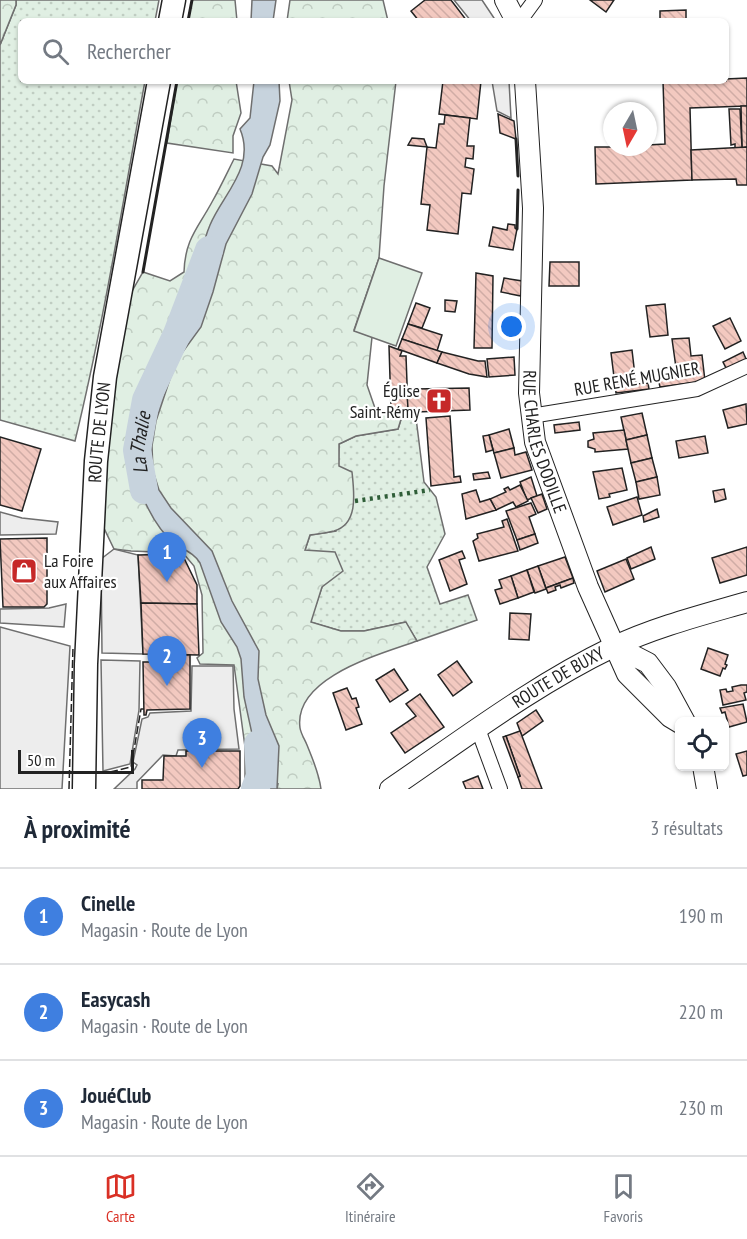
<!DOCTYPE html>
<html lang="fr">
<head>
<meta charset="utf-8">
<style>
	:root { --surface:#fff; --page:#f2f2f3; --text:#1f2937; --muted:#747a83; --line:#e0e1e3; --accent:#d93025 }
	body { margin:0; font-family:"PT Sans Narrow",sans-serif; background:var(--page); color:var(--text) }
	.controls { position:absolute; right:18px; bottom:18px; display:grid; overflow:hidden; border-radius:9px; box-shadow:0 2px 4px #0004 }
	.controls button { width:54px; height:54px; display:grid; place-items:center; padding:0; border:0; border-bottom:2px solid var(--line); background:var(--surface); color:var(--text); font:30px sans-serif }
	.compass { position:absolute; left:603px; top:102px; width:54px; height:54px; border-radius:50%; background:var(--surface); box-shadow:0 2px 4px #0004; rotate:189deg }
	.scale { position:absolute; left:18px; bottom:15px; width:116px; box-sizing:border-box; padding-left:6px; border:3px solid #222; border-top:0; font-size:16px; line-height:21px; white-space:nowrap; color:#222; -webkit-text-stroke:4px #fff; paint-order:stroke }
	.you { position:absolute; left:512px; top:327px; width:21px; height:21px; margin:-15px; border:4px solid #fff; border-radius:50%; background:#1a73e8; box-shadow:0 0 0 9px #1a73e833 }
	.badge { display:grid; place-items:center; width:39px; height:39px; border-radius:50%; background:var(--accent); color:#fff; font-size:20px; font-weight:700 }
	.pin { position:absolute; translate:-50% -50px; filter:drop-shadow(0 2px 3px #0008) }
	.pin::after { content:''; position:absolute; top:32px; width:21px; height:18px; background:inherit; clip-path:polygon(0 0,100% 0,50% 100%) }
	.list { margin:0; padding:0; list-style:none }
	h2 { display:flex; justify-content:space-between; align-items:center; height:78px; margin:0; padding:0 24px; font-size:26px }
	h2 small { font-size:20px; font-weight:400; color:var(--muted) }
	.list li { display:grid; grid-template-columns:39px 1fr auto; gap:18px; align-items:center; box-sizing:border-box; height:96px; padding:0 24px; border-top:2px solid var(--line) }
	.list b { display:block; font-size:22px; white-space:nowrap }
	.list p { margin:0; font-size:20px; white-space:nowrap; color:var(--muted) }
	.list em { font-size:20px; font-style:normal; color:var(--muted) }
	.icon { flex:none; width:33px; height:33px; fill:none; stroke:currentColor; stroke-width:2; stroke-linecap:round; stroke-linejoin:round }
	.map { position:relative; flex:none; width:747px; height:789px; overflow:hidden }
	.search { position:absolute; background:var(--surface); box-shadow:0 2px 4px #0004; left:18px; right:18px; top:18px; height:66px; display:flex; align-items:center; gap:15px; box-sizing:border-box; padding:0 21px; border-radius:9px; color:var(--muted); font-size:22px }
	.sheet { height:366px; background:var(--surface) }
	nav { display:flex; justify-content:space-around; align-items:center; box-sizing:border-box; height:84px; border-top:2px solid var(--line); background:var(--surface); font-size:16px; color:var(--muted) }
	nav a { display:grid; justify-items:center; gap:3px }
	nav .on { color:var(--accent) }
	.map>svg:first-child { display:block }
</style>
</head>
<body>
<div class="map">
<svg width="747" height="789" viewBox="0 0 747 789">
	<defs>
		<pattern id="grass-dots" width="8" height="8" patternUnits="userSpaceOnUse" patternTransform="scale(1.5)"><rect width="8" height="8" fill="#e0efe3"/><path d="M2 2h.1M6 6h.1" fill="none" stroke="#c0cdc2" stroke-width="1.8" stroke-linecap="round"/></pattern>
		<pattern id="forest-crowns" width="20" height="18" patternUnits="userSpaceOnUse" patternTransform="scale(1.5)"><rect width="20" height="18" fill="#e0efe3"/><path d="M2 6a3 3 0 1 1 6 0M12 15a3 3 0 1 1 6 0" fill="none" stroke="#c0cdc2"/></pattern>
		<pattern id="building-back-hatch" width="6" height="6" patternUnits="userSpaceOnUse" patternTransform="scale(1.5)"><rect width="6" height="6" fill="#f3c9c0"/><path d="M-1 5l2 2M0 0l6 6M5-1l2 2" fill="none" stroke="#d0aca5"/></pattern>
	</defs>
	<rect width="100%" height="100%" fill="#fff"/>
	<g fill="url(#grass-dots)" stroke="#6f6f6f" stroke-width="1.5">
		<path d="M16 0H159L155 21H21V81H145C123 201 104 322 75 441L0 420V45L16 5Z"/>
		<polygon points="402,416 416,418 424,482 436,497 445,534 427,567 440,604 468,595 477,620 417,641 405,622 364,631 341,631 310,622 322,587 305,550 310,535 336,531 339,444 356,436 398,429"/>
	</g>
	<g fill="url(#forest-crowns)" stroke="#6f6f6f" stroke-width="1.5">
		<polygon points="0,0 16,0 16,5 0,45"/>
		<polygon points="192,0 235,0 237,21 188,21"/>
		<polygon points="290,0 383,0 388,21 287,21"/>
		<polygon points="177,81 236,81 241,113 233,136 233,153 167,143"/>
		<path d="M289 81H396L384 186 379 258 354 330 372 337 367 385 376 411 402 416 398 429 356 436 339 444V466L352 472C354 492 359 524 334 531 326 533 317 534 310 535L305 550 335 552 343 571 322 587 311 622 341 631H364L406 622 417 641C381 654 293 677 300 728 301 734 305 740 307 745 313 760 319 773 321 789H277L278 784 245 789V747L234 665 200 664 197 658 203 653 202 595 194 566 183 553 131 551 114 549 102 524 110 423 127 300 143 272 170 281 184 272C185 239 198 228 212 202 220 188 227 173 234 159L272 166 278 174 292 100Z"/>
	</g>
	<polygon fill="#e0efe3" stroke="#6f6f6f" stroke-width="1.5" points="379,258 422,273 396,346 354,331"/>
	<g fill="#ededed" stroke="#6f6f6f" stroke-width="1.5">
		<polygon points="454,0 482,0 496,21 471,21"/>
		<polygon points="492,81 509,81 511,118 497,111"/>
		<polygon points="0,512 22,518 58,522 56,534 0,535"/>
		<polygon points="114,549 138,555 143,654 102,653 101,559"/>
		<polygon points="66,604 64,627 0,623 0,609 49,608"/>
		<polygon points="0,627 70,646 62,789 0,789"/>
		<polygon points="101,660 140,661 139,710 130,764 103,771"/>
		<polygon points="192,666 233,666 234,709 239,749 178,750 176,756 163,755 137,782 137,789 114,789 135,769 137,765 133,762 142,719 148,717 150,713 191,711"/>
	</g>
	<g fill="#c7d3dd" stroke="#6f6f6f" stroke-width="1.5">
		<polygon points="252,0 276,0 273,21 251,21"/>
		<path d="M254 81H279L280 101 270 145 263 157 252 194 226 244 213 292 201 327 179 357 170 379 156 421 152 446 153 471 159 490 171 508 212 551 232 601 259 651 258 679 266 715 279 746 277 789H256L259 766 244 697 241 659 237 647 221 622 200 563C194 553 184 550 175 544 160 532 149 512 142 495 127 455 145 389 163 353 170 339 180 327 186 313 197 284 198 253 210 225 223 194 256 167 240 129L250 118Z"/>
	</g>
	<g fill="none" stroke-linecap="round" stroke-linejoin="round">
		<g stroke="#c7d3dd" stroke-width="28">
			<path id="s1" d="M144 490 137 450 146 400 177 334 209 250"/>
			<polyline points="255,789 260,776 258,744"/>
		</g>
	</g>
	<g fill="url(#building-back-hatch)" stroke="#222" stroke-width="1.5">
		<polygon points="425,0 451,0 467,21 419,21 411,11"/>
		<polygon points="590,0 614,0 606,12"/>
		<polygon points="686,10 686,21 660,21 660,11"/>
		<polygon points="747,78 747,106 690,108 692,180 596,184 595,147 648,147 648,145 665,144 663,81 726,81 726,79"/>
		<polygon points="443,81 481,81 477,119 439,114"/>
		<polygon points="741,106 747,106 747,147 742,148"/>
		<polygon points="729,109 740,109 742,148 735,148 735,144 731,145"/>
		<polygon points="498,114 514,121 516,139 500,133"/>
		<polygon points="445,115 470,118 467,146 474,146 473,159 466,158 465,167 474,169 471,194 462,193 458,234 427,230 430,205 421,204 427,147 436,148 439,124 444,124"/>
		<polygon points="412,138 424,139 427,147 408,145"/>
		<polygon points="747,147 747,185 737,185 736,179 692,180 691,150"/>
		<polygon points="508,224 515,225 515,228 517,229 513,250 489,246 493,227 507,230"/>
		<polygon points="550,262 579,262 579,286 549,286"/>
		<polygon points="476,273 493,276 492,348 474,348"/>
		<polygon points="504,278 522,281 521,296 501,292"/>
		<polygon points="445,300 457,301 455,312 445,311"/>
		<polygon points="416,303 430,308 422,328 408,324"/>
		<polygon points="665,304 668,335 650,337 646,306"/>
		<polygon points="730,318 741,341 725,349 713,326"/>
		<polygon points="408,324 442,335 437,351 402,339"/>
		<polygon points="689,338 691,356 702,355 705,381 660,387 658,378 677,375 672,339"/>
		<polygon points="402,339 442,352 437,363 398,349"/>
		<polygon points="389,346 402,351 400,356 406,356 408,409 391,410"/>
		<polygon points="632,350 636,384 648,383 649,389 616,393 611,353"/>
		<polygon points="442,352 478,361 485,361 487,377 469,374 437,363"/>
		<polygon points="743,352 747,361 727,370 723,362"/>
		<polygon points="514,357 515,375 489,377 487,359"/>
		<polygon points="469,388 470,410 416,412 416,409 408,409 407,392 415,392 415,389"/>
		<polygon points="746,404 747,424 728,428 723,410"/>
		<polygon points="642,413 647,435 626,440 621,417"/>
		<polygon points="450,416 454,477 460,476 461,482 431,486 426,418"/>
		<polygon points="579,422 580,430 555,433 554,425"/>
		<polygon points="509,429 514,448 494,453 489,435"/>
		<polygon points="624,430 628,449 595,452 595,449 588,447 588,441 594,439 593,433"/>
		<polygon points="489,435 493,450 486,452 483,436"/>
		<polygon points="647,435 652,458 631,463 626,440"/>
		<polygon points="705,436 708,453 679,458 676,441"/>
		<polygon points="0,437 41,449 22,511 0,505"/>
		<polygon points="514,448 515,455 526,452 532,470 501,478 494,453"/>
		<polygon points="652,458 657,477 636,482 631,463"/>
		<polygon points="622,468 627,490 609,494 610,497 599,499 593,472"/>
		<polygon points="488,472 490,478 474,480 473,474"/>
		<polygon points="531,477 537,496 527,500 520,482"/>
		<polygon points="657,477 660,495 639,499 636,482"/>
		<polygon points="520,485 528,501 516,507 513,502 496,510 490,499 506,492 504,489 508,487 510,490"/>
		<polygon points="724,489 726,499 715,502 713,491"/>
		<polygon points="476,490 480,502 490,499 496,510 466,519 462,494"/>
		<polygon points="542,494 547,509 538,513 531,498"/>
		<polygon points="637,497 642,515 613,525 607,507"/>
		<polygon points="531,503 536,514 529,517 535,534 517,540 506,511"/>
		<polygon points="657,509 659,517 644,522 643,516"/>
		<polygon points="507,519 518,551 479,561 473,541 478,538 477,534 504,527 502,521"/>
		<polygon points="535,534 538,543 520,550 517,540"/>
		<polygon points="47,538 47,604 44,607 3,607 0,539"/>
		<polygon points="651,547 655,559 631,569 627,558"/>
		<polygon points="747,547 747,575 720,583 712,558"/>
		<polygon points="462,551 465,558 459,560 467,584 450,591 439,560"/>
		<polygon points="182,554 197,585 197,604 141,603 138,555"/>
		<polygon points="565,557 573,578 546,588 538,566"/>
		<polygon points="626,559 634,579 605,592 597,571"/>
		<polygon points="538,566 546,589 535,593 527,570"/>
		<polygon points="527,570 534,592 518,598 511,576"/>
		<polygon points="511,576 518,598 500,604 495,590 502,588 499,580"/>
		<polygon points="573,578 574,583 561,588 560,585 555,587 556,590 548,593 546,588"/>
		<polygon points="141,603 197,604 199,655 143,654"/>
		<polygon points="510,613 531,614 529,640 509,639"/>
		<polygon points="708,648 728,655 725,664 727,665 725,669 723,668 720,676 701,669"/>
		<polygon points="167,655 190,655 190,709 147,710 146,715 144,715 143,662 166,662"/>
		<polygon points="457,661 472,682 453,696 438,675"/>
		<polygon points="394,669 408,690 390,702 376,680"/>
		<polygon points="741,685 747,685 747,692 744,693 746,700 723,705 720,690 726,689 727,692 733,691 732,687"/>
		<polygon points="347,688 352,699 356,698 359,707 356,708 362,724 346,730 333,693"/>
		<polygon points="420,694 444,727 405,753 391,733 416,716 406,704"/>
		<polygon points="743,704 747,722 729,727 725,712 722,713 720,708"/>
		<polygon points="536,710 543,721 522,736 517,723"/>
		<polygon points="520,731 522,736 542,789 522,789 518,777 520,776 506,736"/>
		<polygon points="506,736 520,776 518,777 503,737"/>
		<polygon points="186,751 240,751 240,786 238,789 142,789 142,780 163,780 164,756 186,756"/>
		<polygon points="747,751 747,775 743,776 736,754"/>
		<polygon points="478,776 483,789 466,789 463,782"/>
	</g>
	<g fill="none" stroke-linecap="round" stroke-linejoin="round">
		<defs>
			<g id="minor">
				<polyline points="517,21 524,15 535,0"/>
				<polyline points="531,416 697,389 747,366"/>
				<polyline points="478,729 500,789"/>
			</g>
			<g id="secondary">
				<polyline points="505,0 516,21"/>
				<path id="s2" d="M525 81 533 208 529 393 535 442 588 587 627 674 670 717 680 723"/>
				<polyline points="615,646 648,663 666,687 685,722"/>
				<polyline points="703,766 707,789"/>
				<path id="s3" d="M390 789C462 740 534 685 613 647 655 627 702 615 747 602"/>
			</g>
			<g id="primary">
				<polyline points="170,21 174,0"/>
				<path id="s4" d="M84 789 86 664 96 461 105 377 159 81"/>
			</g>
		</defs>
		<use href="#minor" stroke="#222" stroke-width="16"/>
		<use href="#secondary" stroke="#222" stroke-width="22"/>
		<use href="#primary" stroke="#222" stroke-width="25"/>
		<use href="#minor" stroke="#fff" stroke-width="14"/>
		<use href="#secondary" stroke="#fff" stroke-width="20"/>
		<use href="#primary" stroke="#fff" stroke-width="22"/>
		<polyline stroke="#2f5e38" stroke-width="4.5" stroke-dasharray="3 4.5" stroke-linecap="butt" points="355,501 430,490"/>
		<g stroke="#222" stroke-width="1.5" stroke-dasharray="8 3" stroke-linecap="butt">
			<polyline points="110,772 131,767 141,709 144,709"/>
			<polyline points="69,789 73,647"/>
		</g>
		<g stroke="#222" stroke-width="3">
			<polyline points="188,21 192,0"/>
			<polyline points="516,139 518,176"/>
			<polyline points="517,229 518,190"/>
			<polyline points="143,272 177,81"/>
		</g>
	</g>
	<defs>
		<symbol id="church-square" viewBox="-11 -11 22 22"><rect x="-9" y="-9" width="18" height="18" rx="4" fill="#c62828" stroke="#fff"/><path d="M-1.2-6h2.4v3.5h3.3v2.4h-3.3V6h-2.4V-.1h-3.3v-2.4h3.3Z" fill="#fff"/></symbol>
		<symbol id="shop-square" viewBox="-11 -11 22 22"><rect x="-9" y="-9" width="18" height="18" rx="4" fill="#c62828" stroke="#fff"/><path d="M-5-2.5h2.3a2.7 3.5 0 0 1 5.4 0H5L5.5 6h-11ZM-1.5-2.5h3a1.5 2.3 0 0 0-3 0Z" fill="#fff"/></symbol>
	</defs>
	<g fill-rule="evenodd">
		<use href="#church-square" x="424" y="386" width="30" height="30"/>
		<use href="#shop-square" x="9" y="556" width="30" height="30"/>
	</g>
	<g text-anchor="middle" stroke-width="4.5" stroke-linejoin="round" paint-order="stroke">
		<g font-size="18" fill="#222" stroke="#fff">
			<text transform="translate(637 379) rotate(-10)" y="6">RUE RENÉ MUGNIER</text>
			<text dy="6" stroke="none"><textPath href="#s4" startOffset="357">ROUTE DE LYON</textPath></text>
			<text dy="6" stroke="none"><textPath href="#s2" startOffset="363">RUE CHARLES DODILLE</textPath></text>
			<text dy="6" stroke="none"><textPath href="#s3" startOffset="202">ROUTE DE BUXY</textPath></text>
		</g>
		<g font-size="18" fill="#222" stroke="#fff" text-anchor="end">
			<text x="420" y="397">Église<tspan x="420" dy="21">Saint-Rémy</tspan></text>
			<text x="44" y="567" text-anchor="start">La Foire<tspan x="44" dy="21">aux Affaires</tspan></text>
		</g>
		<g font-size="20" font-style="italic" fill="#222" stroke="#fff">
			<text dy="7" stroke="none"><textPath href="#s1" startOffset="48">La Thalie</textPath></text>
		</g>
	</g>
</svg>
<div class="controls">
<button><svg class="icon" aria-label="locate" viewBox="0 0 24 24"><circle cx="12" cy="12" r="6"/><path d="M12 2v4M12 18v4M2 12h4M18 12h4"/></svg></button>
</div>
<svg class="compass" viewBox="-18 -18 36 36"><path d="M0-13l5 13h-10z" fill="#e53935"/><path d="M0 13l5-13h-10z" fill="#747a83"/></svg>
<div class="scale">50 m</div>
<div class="you"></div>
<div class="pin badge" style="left:167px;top:582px;background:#3f7fe0">1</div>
<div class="pin badge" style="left:167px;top:686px;background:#3f7fe0">2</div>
<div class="pin badge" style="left:202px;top:768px;background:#3f7fe0">3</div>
<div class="search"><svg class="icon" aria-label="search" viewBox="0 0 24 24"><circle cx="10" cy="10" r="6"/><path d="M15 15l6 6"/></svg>Rechercher</div>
</div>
<section class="sheet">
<h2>À proximité<small>3 résultats</small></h2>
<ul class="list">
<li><span class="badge" style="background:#3f7fe0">1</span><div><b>Cinelle</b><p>Magasin · Route de Lyon</p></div><em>190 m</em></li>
<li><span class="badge" style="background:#3f7fe0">2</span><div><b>Easycash</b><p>Magasin · Route de Lyon</p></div><em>220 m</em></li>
<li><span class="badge" style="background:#3f7fe0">3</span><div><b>JouéClub</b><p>Magasin · Route de Lyon</p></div><em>230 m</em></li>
</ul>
</section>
<nav>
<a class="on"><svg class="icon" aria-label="map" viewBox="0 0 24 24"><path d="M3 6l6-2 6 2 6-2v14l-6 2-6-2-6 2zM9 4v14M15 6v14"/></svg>Carte</a>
<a><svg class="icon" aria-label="directions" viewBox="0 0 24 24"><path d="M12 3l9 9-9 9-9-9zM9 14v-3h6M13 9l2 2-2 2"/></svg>Itinéraire</a>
<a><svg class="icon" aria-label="saved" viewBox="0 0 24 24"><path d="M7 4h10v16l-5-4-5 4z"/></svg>Favoris</a>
</nav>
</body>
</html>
